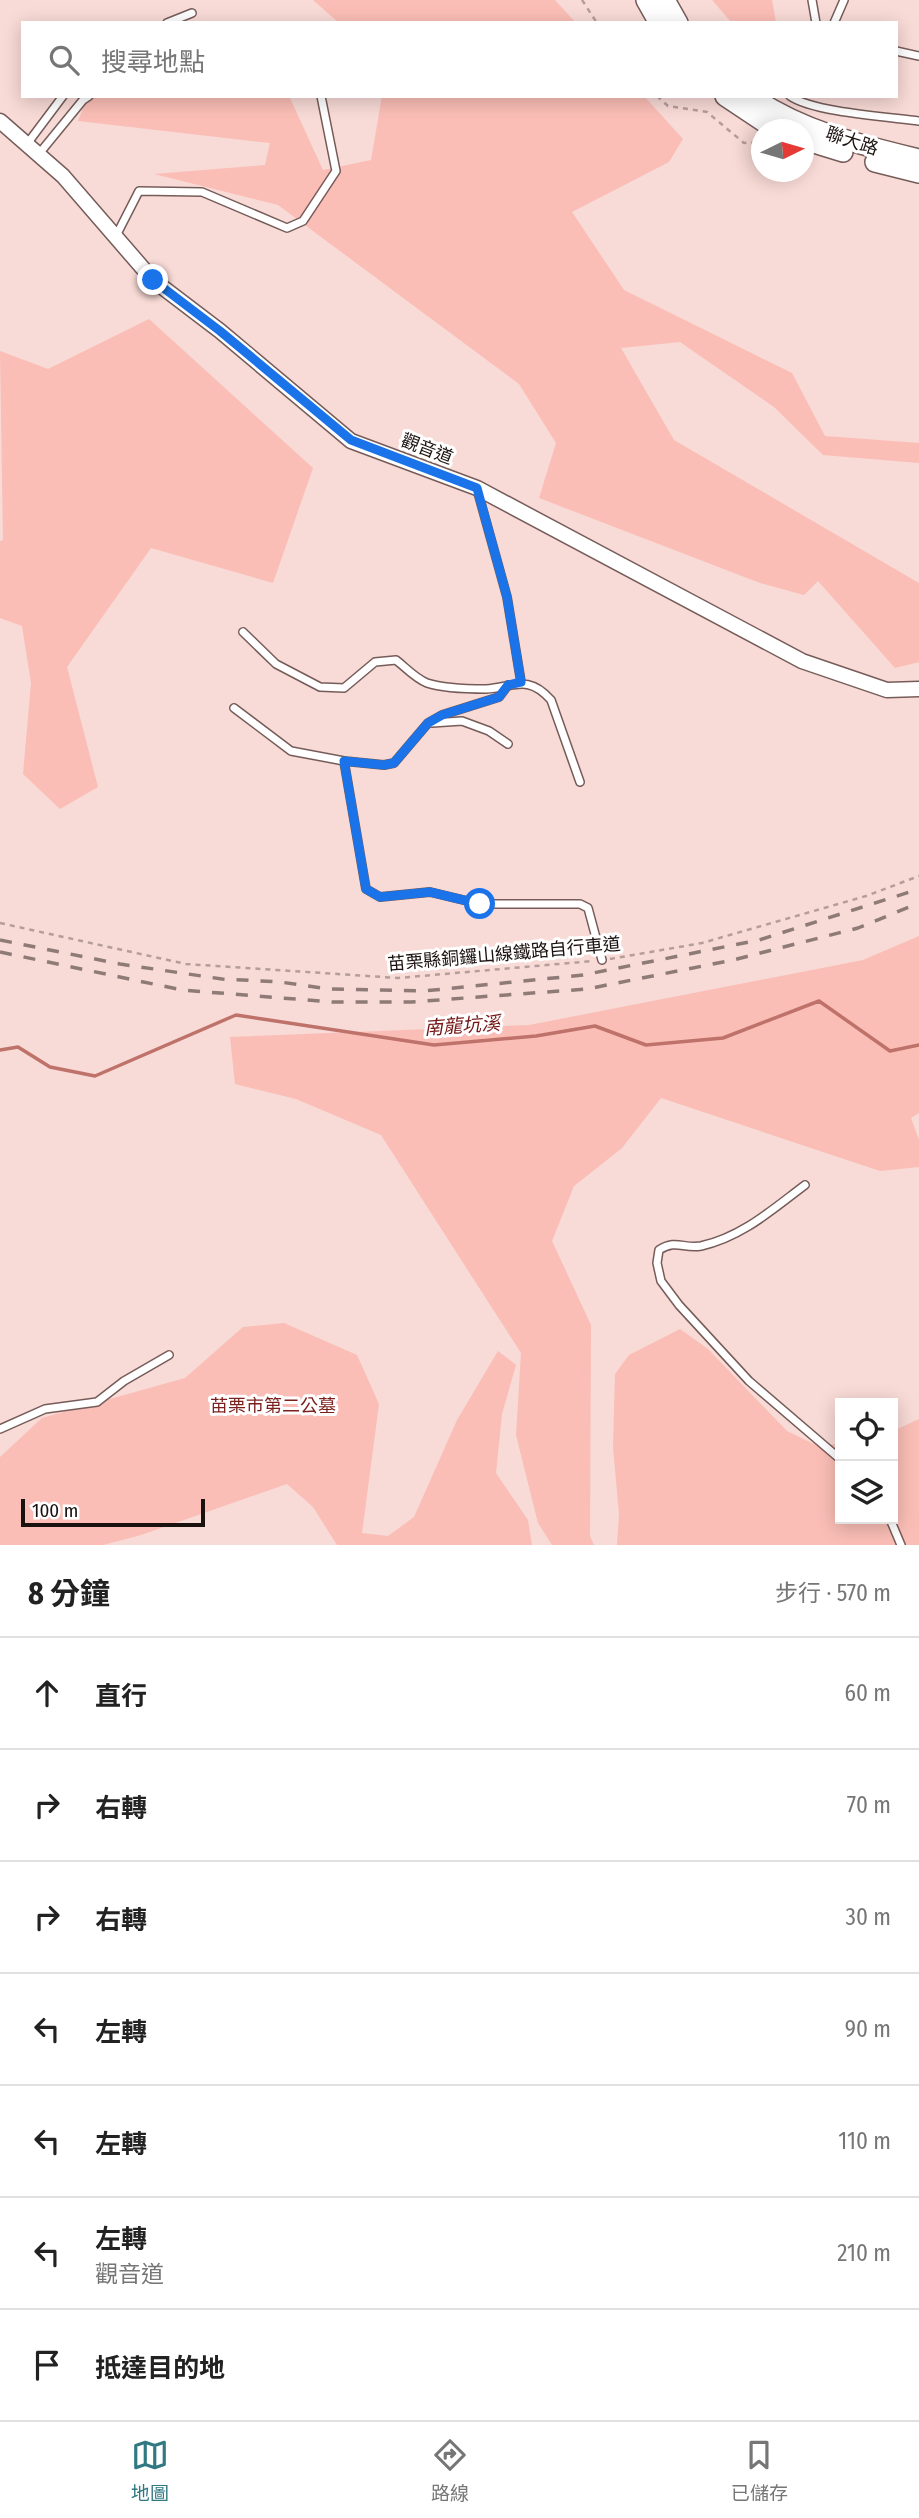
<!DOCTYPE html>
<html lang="zh-TW">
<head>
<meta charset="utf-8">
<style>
	:root { --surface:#fff; --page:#f6f6f6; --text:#222; --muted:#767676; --line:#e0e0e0; --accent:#317982 }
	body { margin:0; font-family:"Fira Sans Condensed","Noto Sans TC",sans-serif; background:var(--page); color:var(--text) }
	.controls { position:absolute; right:21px; bottom:21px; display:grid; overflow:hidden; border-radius:0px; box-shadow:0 4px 18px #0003 }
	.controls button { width:63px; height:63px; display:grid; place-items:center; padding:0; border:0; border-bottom:2px solid var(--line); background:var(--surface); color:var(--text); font:35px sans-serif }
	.compass { position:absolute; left:751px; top:119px; width:63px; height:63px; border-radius:50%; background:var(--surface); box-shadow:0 4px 18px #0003; rotate:85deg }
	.scale { position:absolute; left:21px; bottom:18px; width:184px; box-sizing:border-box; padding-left:7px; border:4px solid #1b1210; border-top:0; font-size:19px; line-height:24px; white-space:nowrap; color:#1b1210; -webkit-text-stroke:5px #fff; paint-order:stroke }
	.stop { position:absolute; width:21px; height:21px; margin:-16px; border:5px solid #1a73e8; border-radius:50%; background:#fff }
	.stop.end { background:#1a73e8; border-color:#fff; box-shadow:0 2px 7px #0008 }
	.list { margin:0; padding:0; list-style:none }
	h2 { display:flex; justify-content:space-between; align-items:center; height:91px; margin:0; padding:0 28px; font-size:30px }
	h2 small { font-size:23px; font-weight:400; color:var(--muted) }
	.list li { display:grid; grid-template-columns:46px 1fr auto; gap:21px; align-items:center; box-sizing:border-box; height:112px; padding:0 28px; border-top:2px solid var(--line) }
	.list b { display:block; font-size:26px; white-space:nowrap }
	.list p { margin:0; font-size:23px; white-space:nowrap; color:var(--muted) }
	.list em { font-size:23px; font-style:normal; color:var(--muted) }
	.icon { flex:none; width:38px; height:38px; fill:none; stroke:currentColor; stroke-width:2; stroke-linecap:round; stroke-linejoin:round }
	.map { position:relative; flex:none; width:919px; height:1545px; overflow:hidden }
	.search { position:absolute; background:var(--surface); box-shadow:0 4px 18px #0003; left:21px; right:21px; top:21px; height:77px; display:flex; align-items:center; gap:18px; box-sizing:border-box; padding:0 24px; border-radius:0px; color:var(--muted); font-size:26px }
	.sheet { height:875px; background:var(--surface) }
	nav { display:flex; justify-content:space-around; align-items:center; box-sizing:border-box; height:98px; border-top:2px solid var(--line); background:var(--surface); font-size:19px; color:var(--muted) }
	nav a { display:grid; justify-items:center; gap:4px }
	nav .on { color:var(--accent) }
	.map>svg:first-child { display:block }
</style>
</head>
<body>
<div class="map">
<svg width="919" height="1545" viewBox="0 0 919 1545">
	<rect width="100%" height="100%" fill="#f8dad6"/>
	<g fill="#fabeb6">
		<polygon points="313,0 555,0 576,23 339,23"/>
		<polygon points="712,0 772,0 776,22 732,23"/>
		<polygon points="88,96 289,96 323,170 371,160 382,96 644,96 683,139 669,162 572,212 624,290 792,373 825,436 919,443 919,463 823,455 774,407 680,342 621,348 674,440 919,583 919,662 895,668 818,581 804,595 760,583 539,498 556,443 519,384 278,205 154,174 265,165 270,143 78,121"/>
		<polygon points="149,319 313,468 273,583 151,548 67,667 98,787 60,809 23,774 31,683 22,626 0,618 0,541 3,540 0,351 48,369"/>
		<polygon points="919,936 919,1113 911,1118 919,1140 919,1167 880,1171 661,1098 622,1148 574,1186 552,1241 591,1325 590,1536 594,1545 552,1545 538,1523 516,1435 521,1353 381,1135 296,1099 235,1084 230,1037 529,1025 863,960"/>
		<polygon points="284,1323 357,1355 379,1404 362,1533 388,1536 414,1517 457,1420 498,1351 516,1365 502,1414 496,1473 528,1520 532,1545 337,1545 313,1507 287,1484 141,1535 103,1545 0,1545 0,1457 42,1418 185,1378 243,1327"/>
		<polygon points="680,1329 708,1349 787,1431 820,1447 840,1443 840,1519 893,1519 893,1431 919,1419 919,1545 617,1545 619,1514 613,1447 615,1374 629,1355"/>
	</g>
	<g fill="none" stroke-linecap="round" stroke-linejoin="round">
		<polyline stroke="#be726a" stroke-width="3.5" points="0,1050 18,1047 50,1067 95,1076 236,1015 434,1045 536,1036 595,1026 646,1045 723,1038 819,1001 890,1051 919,1045"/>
		<defs>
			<g id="lane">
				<polyline points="812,0 816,23"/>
				<polyline points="167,23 192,13"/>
				<polyline points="834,23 844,0"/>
				<polyline points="896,51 919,56"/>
				<path d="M790 96C812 112 889 117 919 121"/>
				<polyline points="27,144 63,96"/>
				<polyline points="38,155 83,100 89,96"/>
				<polyline points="116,236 139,191 202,192 287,228 303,221 336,171 321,96"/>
				<polyline points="477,489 507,597 521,682"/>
				<path d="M243 632 276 664 320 687 344 688 375 662 396 660C405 667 416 679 427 683 442 688 471 689 486 689 514 687 528 674 551 700L580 782"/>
				<polyline points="234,708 291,751 344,761 384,765 394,763 428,723 442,715 499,697 508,685"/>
				<polyline points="432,723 462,721 489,731 508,744"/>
				<polyline points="344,761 366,889 380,897 430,892 480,904 580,904 588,908 602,960"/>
				<path d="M805 1185C773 1209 742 1237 701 1246 683 1249 676 1239 659 1250L657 1263 661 1281 679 1305 749 1381 840 1459"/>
				<polyline points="0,1429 45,1409 97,1402 124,1381 169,1355"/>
				<polyline points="890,1519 901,1545"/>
			</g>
			<polyline id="street" points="0,121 63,176 153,280 220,331 351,441 477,488 802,661 887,690 919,689"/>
			<g id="secondary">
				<polyline points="646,0 659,23"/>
				<polyline points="665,0 678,23"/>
				<polyline points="725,96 776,130"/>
				<path d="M751 96C801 131 861 145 919 159"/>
				<polyline points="804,140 843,152"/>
				<polyline points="875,162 919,173"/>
			</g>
		</defs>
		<use href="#lane" stroke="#765c59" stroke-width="10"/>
		<use href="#street" stroke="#765c59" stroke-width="17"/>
		<use href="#secondary" stroke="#765c59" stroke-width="22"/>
		<g stroke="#b59d9a" stroke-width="2.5" stroke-dasharray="5 5" stroke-linecap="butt">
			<polyline points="582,0 597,23"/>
			<polyline points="657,96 668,106 707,112 744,143 757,142 762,139"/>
			<polyline points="0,923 186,964 398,978 593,961"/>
			<polyline points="610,959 702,943 866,896 919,876"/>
		</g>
		<use href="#lane" stroke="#fff" stroke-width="7"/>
		<use href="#street" stroke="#fff" stroke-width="14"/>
		<use href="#secondary" stroke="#fff" stroke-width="19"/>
		<g stroke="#8e7b77" stroke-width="3.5" stroke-dasharray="12 12" stroke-linecap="butt">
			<polyline points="0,940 120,964 222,979 280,982 329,989 424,991 583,975 759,940 919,889"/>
			<polyline points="0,952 182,990 332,1002 411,1002 587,989 733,960 858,928 919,903"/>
		</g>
	</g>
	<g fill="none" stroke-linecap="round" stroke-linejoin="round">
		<polyline stroke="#1a73e8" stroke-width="9" points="153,280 220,331 351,440 477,488 507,597 521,682 508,685 499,697 442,715 428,723 394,763 384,765 344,761 366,889 380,897 430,892 480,904"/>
	</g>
	<g text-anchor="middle" stroke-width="6" stroke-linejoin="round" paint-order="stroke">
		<g font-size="18" fill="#1b1210" stroke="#fff">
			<text transform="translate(852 141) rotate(18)" y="6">聯大路</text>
			<text transform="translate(427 449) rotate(21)" y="6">觀音道</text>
			<text transform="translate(504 954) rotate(-5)" y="6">苗栗縣銅鑼山線鐵路自行車道</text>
		</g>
		<g font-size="18" fill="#7b1f1c" stroke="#fff">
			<text x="273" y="1412">苗栗市第二公墓</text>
		</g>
		<g font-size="19" font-style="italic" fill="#731615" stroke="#fff">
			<text transform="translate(462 1025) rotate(-4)" y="7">南龍坑溪</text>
		</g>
	</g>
</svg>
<div class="controls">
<button><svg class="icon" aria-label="locate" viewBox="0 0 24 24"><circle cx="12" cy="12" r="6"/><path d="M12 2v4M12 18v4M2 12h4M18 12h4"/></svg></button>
<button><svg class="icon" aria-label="layers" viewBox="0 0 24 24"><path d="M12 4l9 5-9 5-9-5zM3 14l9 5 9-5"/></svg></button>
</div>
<svg class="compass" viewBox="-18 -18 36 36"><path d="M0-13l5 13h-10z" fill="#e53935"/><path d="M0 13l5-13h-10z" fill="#767676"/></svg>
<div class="scale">100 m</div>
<div class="stop" style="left:480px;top:904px"></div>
<div class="stop end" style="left:153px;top:280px"></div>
<div class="search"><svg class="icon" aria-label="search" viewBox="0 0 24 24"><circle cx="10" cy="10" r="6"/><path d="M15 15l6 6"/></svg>搜尋地點</div>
</div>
<section class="sheet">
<h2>8 分鐘<small>步行 · 570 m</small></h2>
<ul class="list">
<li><svg class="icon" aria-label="ahead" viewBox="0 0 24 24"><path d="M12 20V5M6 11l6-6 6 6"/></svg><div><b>直行</b></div><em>60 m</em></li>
<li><svg class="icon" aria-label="right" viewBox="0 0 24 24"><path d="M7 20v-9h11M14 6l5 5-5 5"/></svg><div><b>右轉</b></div><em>70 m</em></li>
<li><svg class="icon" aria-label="right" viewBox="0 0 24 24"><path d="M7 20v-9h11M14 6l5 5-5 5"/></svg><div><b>右轉</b></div><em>30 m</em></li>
<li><svg class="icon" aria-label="left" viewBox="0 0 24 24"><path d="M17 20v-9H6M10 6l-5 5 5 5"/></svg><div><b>左轉</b></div><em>90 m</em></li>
<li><svg class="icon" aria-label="left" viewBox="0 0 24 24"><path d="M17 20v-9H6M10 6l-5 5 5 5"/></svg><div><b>左轉</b></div><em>110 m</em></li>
<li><svg class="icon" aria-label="left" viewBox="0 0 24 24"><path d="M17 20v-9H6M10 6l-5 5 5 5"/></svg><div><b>左轉</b><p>觀音道</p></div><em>210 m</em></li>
<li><svg class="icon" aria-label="arrive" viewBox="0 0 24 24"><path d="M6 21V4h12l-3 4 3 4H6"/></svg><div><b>抵達目的地</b></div></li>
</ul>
</section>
<nav>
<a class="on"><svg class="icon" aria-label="map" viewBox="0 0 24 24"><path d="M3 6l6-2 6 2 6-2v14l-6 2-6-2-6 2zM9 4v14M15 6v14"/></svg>地圖</a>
<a><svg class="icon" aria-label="directions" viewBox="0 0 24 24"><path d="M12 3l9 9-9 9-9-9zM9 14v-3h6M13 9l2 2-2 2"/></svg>路線</a>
<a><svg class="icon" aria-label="saved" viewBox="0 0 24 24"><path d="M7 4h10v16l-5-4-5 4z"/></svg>已儲存</a>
</nav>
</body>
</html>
